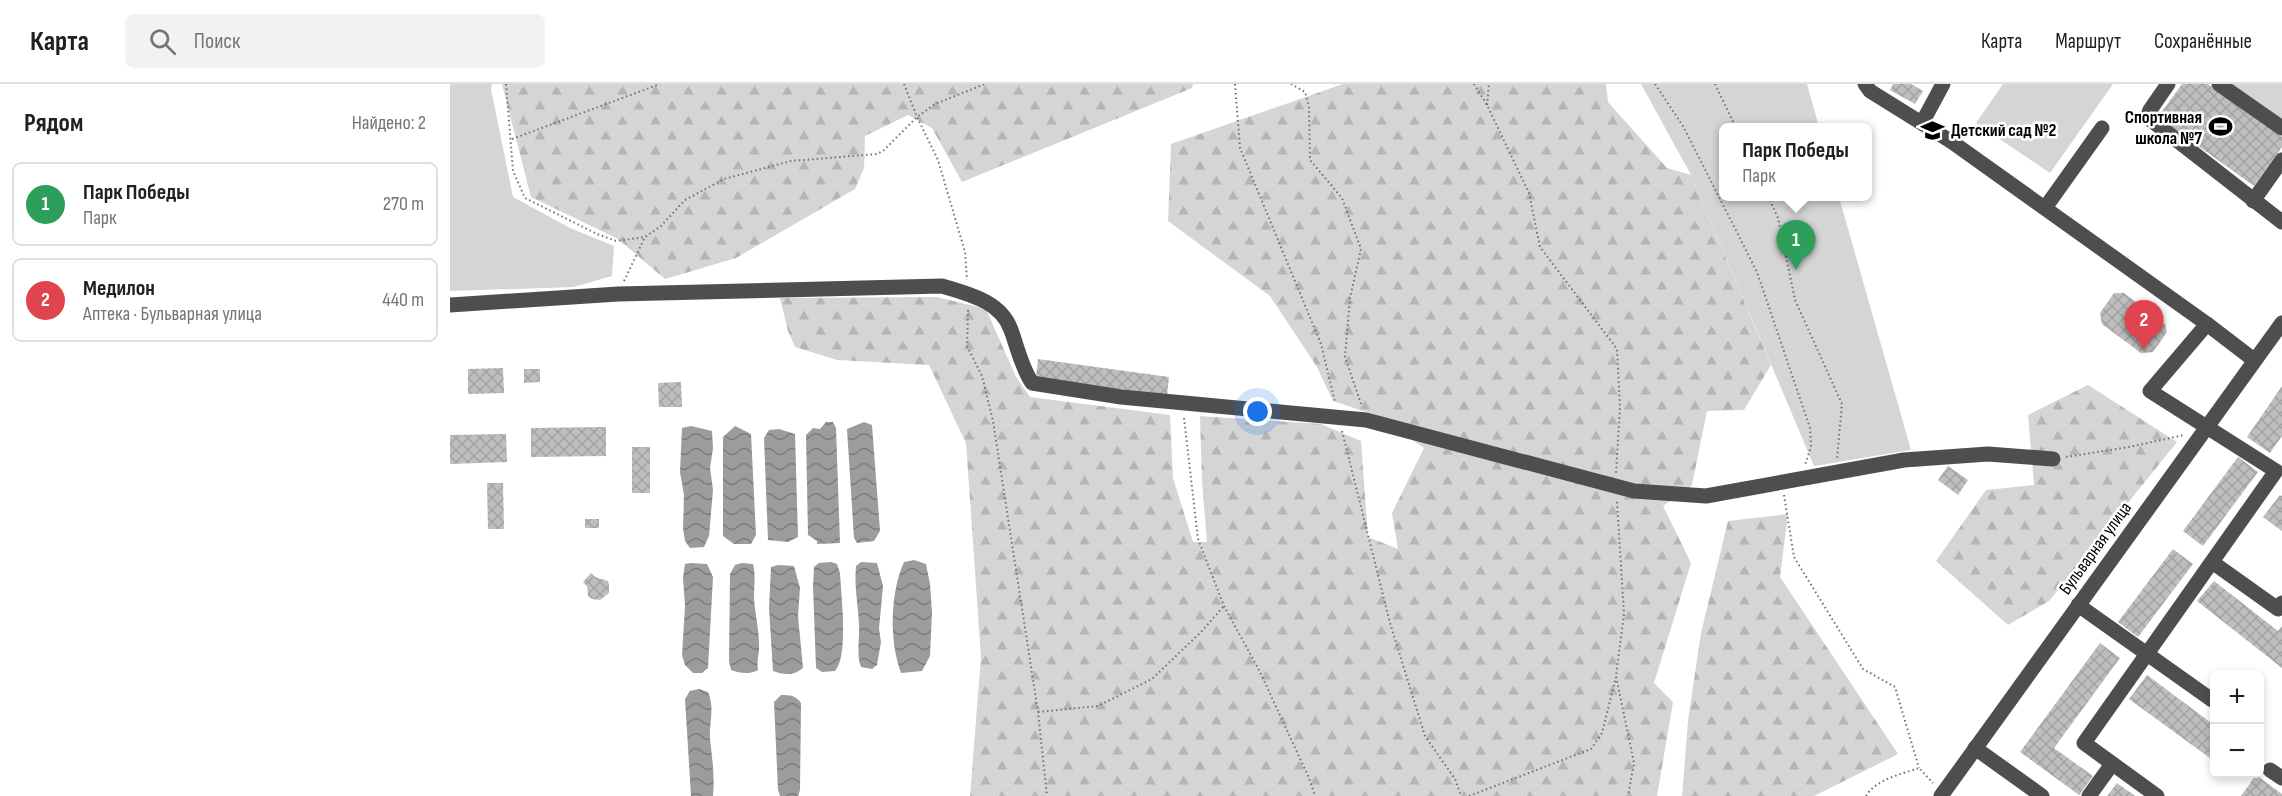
<!DOCTYPE html>
<html lang="ru">
<head>
<meta charset="utf-8">
<style>
	:root { --surface:#fff; --page:#f2f2f2; --text:#202124; --muted:#757577; --line:#e0e0e0; --accent:#000 }
	body { margin:0; font-family:"Sofia Sans Condensed",sans-serif; background:var(--page); color:var(--text) }
	.controls { position:absolute; right:18px; bottom:18px; display:grid; overflow:hidden; border-radius:9px; box-shadow:0 3px 9px #0003 }
	.controls button { width:54px; height:54px; display:grid; place-items:center; padding:0; border:0; border-bottom:2px solid var(--line); background:var(--surface); color:var(--text); font:30px sans-serif }
	.you { position:absolute; left:808px; top:328px; width:21px; height:21px; margin:-15px; border:4px solid #fff; border-radius:50%; background:#1a73e8; box-shadow:0 0 0 9px #1a73e833 }
	.badge { display:grid; place-items:center; width:39px; height:39px; border-radius:50%; background:var(--accent); color:#fff; font-size:20px; font-weight:700 }
	.pin { position:absolute; translate:-50% -50px; filter:drop-shadow(0 2px 3px #0008) }
	.pin::after { content:''; position:absolute; top:32px; width:21px; height:18px; background:inherit; clip-path:polygon(0 0,100% 0,50% 100%) }
	.popup { position:absolute; left:1269px; top:39px; width:153px; height:78px; box-sizing:border-box; display:grid; place-content:center; border-radius:9px; background:var(--surface); filter:drop-shadow(0 2px 4px #0005); font-size:20px; white-space:nowrap; color:var(--muted) }
	.popup b { font-size:22px; color:var(--text) }
	.popup::after { content:''; position:absolute; left:50%; top:100%; margin-left:-12px; border:12px solid transparent; border-top-color:var(--surface) }
	.list { margin:0; padding:0; list-style:none }
	h2 { display:flex; justify-content:space-between; align-items:center; height:78px; margin:0; padding:0 24px; font-size:26px }
	h2 small { font-size:20px; font-weight:400; color:var(--muted) }
	.list li { display:grid; grid-template-columns:39px 1fr auto; gap:18px; align-items:center; box-sizing:border-box; height:84px; margin:0 12px 12px; padding:0 12px; border:2px solid var(--line); border-radius:9px }
	.list b { display:block; font-size:22px; white-space:nowrap }
	.list p { margin:0; font-size:20px; white-space:nowrap; color:var(--muted) }
	.list em { font-size:20px; font-style:normal; color:var(--muted) }
	.icon { flex:none; width:33px; height:33px; fill:none; stroke:currentColor; stroke-width:2; stroke-linecap:round; stroke-linejoin:round }
	.map { position:relative; flex:none; width:1832px; height:712px; overflow:hidden }
	header { display:flex; align-items:center; gap:36px; box-sizing:border-box; height:84px; padding:0 30px; background:var(--surface); border-bottom:2px solid var(--line) }
	header strong { font-size:28px }
	nav { display:flex; gap:33px; margin-inline-start:auto; font-size:21px }
	.search { width:420px; height:54px; background:var(--page); display:flex; align-items:center; gap:15px; box-sizing:border-box; padding:0 21px; border-radius:9px; color:var(--muted); font-size:22px }
	main { display:flex }
	aside { flex:1; background:var(--surface) }
	.map>svg:first-child { display:block }
</style>
</head>
<body>
<header>
<strong>Карта</strong>
<div class="search"><svg class="icon" aria-label="search" viewBox="0 0 24 24"><circle cx="10" cy="10" r="6"/><path d="M15 15l6 6"/></svg>Поиск</div>
<nav><a>Карта</a><a>Маршрут</a><a>Сохранённые</a></nav>
</header>
<main>
<aside>
<h2>Рядом<small>Найдено: 2</small></h2>
<ul class="list">
<li><span class="badge" style="background:#2e9e5b">1</span><div><b>Парк Победы</b><p>Парк</p></div><em>270 m</em></li>
<li><span class="badge" style="background:#e0444e">2</span><div><b>Медилон</b><p>Аптека · Бульварная улица</p></div><em>440 m</em></li>
</ul>
</aside>
<div class="map">
<svg width="1832" height="712" viewBox="0 0 1832 712">
	<defs>
		<pattern id="forest-firs" width="22" height="20" patternUnits="userSpaceOnUse" patternTransform="scale(1.5)"><rect width="22" height="20" fill="#d5d5d5"/><path d="M5 1l3.5 6h-7zM16 11l3.5 6h-7z" fill="#b5b5b5"/></pattern>
		<pattern id="water-waves" width="16" height="10" patternUnits="userSpaceOnUse" patternTransform="scale(1.5)"><rect width="16" height="10" fill="#9c9c9c"/><path d="M0 5q4-4 8 0t8 0" fill="none" stroke="#7d7d7d"/></pattern>
		<pattern id="building-cross-hatch" width="8" height="8" patternUnits="userSpaceOnUse" patternTransform="scale(1.5)"><rect width="8" height="8" fill="#bebebe"/><path d="M0 0l8 8M0 8l8-8" fill="none" stroke="#a2a2a2"/></pattern>
	</defs>
	<rect width="100%" height="100%" fill="#fff"/>
	<g fill="#d5d5d5">
		<polygon points="0,0 42,0 41,5 63,113 120,144 164,162 162,192 124,203 0,207"/>
		<polygon points="1191,0 1357,0 1369,43 1274,44 1274,112 1389,113 1461,366 1364,382 1241,91"/>
		<polygon points="1553,0 1663,0 1600,89 1526,39"/>
		<polygon points="1781,0 1832,0 1832,36"/>
	</g>
	<g fill="url(#forest-firs)">
		<polygon points="52,0 743,0 742,4 512,98 482,44 458,31 415,52 414,84 405,105 286,174 215,195 168,155 81,113"/>
		<polygon points="893,0 1156,0 1158,18 1217,84 1241,91 1321,281 1294,326 1257,327 1242,401 1213,422 1241,479 1204,599 1223,618 1207,712 520,712 531,573 516,359 479,281 387,276 345,263 338,247 330,214 487,213 536,225 566,293 580,313 720,331 723,394 743,458 757,458 752,397 750,332 871,340 911,357 918,453 948,465 942,429 974,364 928,332 883,317 867,283 820,212 718,137 721,60"/>
		<polygon points="1638,301 1727,358 1599,517 1558,541 1486,477 1536,406 1584,401 1578,331"/>
		<polygon points="1338,430 1330,493 1448,670 1364,712 1232,712 1238,637 1251,549 1278,437"/>
	</g>
	<g fill="url(#water-waves)">
		<polygon points="376,338 383,338 386,344 390,459 367,460 367,457 358,451 356,351 363,344 370,345"/>
		<polygon points="414,338 422,341 430,447 424,457 407,459 404,454 397,345"/>
		<polygon points="241,342 262,347 263,364 260,384 263,406 259,452 254,463 240,464 235,457 233,444 234,411 230,388 232,344"/>
		<polygon points="285,342 301,350 306,451 301,460 284,460 273,452 273,353"/>
		<polygon points="329,345 345,350 348,453 338,458 318,456 314,354 319,346"/>
		<path d="M464 476 476 480 480 500 482 528 480 572 472 587 451 589C439 557 440 509 454 478Z"/>
		<path d="M381 478 387 480 390 489C391 511 399 572 385 587L372 588 366 584 363 502 364 483 369 479Z"/>
		<path d="M411 478 427 479 433 502 429 545 431 558 427 581 422 585 411 583C406 571 410 554 409 540 408 520 404 502 406 482Z"/>
		<polygon points="240,479 257,480 263,493 258,584 252,589 243,589 235,581 232,571 235,522 233,494 235,480"/>
		<path d="M292 479 303 480C306 491 304 502 304 514 305 531 310 549 309 567 308 574 307 578 308 586 299 591 290 589 281 586L279 577 280 490 285 481Z"/>
		<path d="M328 481 344 482 350 504 348 532 353 584C343 592 335 591 323 587L319 524 321 483Z"/>
		<path d="M249 605 258 608C265 624 259 638 260 655 262 674 265 692 263 712H241L235 615 240 607Z"/>
		<path d="M331 611C340 611 345 611 351 619L350 706 348 712H330L328 706 324 618Z"/>
	</g>
	<g fill="url(#building-cross-hatch)">
		<polygon points="1443,0 1461,0 1473,7 1465,20 1440,6"/>
		<polygon points="1732,0 1758,0 1832,53 1832,63 1804,102 1708,33"/>
		<polygon points="1664,209 1674,209 1715,240 1717,248 1703,268 1691,269 1652,240 1650,229"/>
		<polygon points="588,275 719,293 717,312 586,294"/>
		<polygon points="53,284 54,309 18,310 18,285"/>
		<polygon points="74,285 90,285 90,298 74,299"/>
		<polygon points="231,298 232,323 209,323 208,299"/>
		<polygon points="1832,302 1832,352 1820,369 1797,353"/>
		<polygon points="156,343 156,372 81,373 81,344"/>
		<polygon points="56,350 57,378 0,380 0,351"/>
		<rect x="182" y="363" width="18" height="46"/>
		<polygon points="1788,373 1808,388 1753,462 1733,447"/>
		<polygon points="1498,382 1518,396 1508,411 1488,396"/>
		<polygon points="37,399 53,399 54,445 38,445"/>
		<polygon points="1830,411 1832,412 1832,447 1813,433"/>
		<rect x="135" y="435" width="14" height="9"/>
		<polygon points="1723,465 1743,480 1688,553 1668,538"/>
		<polygon points="141,489 145,493 158,497 159,501 159,509 150,516 142,515 138,512 137,502 133,498"/>
		<polygon points="1764,497 1828,547 1832,542 1832,584 1747,517"/>
		<polygon points="1650,559 1670,574 1604,664 1643,692 1629,711 1570,668"/>
		<polygon points="1697,591 1764,641 1764,677 1679,615"/>
		<polygon points="1806,691 1832,710 1832,712 1791,712"/>
		<polygon points="1667,699 1685,712 1657,712"/>
	</g>
	<g fill="none" stroke-linecap="round" stroke-linejoin="round">
		<g stroke="#707070" stroke-width="2" stroke-dasharray="1.5 3" stroke-linecap="butt">
			<polyline points="56,0 63,87 75,114 147,150 166,157 195,153"/>
			<polyline points="454,0 467,33 488,76 515,168 517,196"/>
			<polyline points="785,0 790,64 871,260 885,318"/>
			<polyline points="841,0 855,8 859,22 860,76 892,114 911,165 900,214 895,273 911,320"/>
			<polyline points="1024,0 1037,21 1079,109 1090,163 1167,265 1170,323 1166,389"/>
			<polyline points="1205,0 1233,42 1307,188 1360,344 1361,363 1355,381"/>
			<polyline points="1265,0 1286,44"/>
			<polyline points="1037,21 1039,0"/>
			<polyline points="62,55 210,0"/>
			<polyline points="1318,112 1328,134 1345,216 1392,320 1387,375"/>
			<polyline points="174,197 195,153 211,142 235,116 274,95 341,77 427,70 433,67 467,33 485,20 535,0"/>
			<polyline points="518,226 517,262 532,292 543,337 588,628 597,712"/>
			<polyline points="734,334 748,455 774,522 810,588 859,694 865,712"/>
			<polyline points="892,347 940,539 975,652 1005,695 1011,712"/>
			<polyline points="1616,373 1679,363 1734,351"/>
			<polyline points="1334,411 1344,473 1413,585 1445,603 1469,684"/>
			<polyline points="1167,418 1174,530 1166,592 1184,679 1178,712"/>
			<polyline points="588,628 648,622 702,595 752,547 773,523"/>
			<polyline points="1019,712 1141,665 1152,649 1166,593"/>
			<path d="M1416 712C1426 695 1452 690 1469 684L1483 699"/>
		</g>
		<g stroke="#4e4e4e" stroke-width="15">
			<polyline points="1415,0 1420,7 1502,58 1757,240 1804,276"/>
			<polyline points="1718,0 1700,26 1698,31 1701,36 1832,138"/>
			<polyline points="1769,0 1832,44"/>
			<polyline points="1472,39 1493,0"/>
			<polyline points="1803,117 1832,76"/>
			<polyline points="1595,124 1652,44"/>
			<path d="M0 221 168 210 492 202C518 210 551 217 561 246 568 265 571 282 582 299L671 313 916 336 1184 407 1256 412 1454 376 1538 370 1603 375"/>
			<polyline points="1762,478 1828,525 1832,519"/>
			<polyline points="1628,521 1762,616 1764,612"/>
			<polyline points="1525,664 1592,712"/>
			<polyline points="1820,686 1832,694"/>
			<polyline points="1491,712 1832,239"/>
			<polyline points="1639,712 1662,680"/>
			<polyline points="1707,712 1634,659 1826,387 1700,307 1757,240"/>
		</g>
	</g>
	<defs>
		<symbol id="stadium-bare" viewBox="-9 -9 18 18"><path d="M0-5a6.5 5 0 1 0 0 10a6.5 5 0 1 0 0-10ZM-3.5-1.8h7v3.6h-7Z" fill="#000" stroke="#fff" stroke-width="2.5" paint-order="stroke"/></symbol>
		<symbol id="school-bare" viewBox="-9 -9 18 18"><path d="M0-5L7-2L0 1L-7-2ZM-4 1L0 2.5L4 1V4Q0 6-4 4Z" fill="#000" stroke="#fff" stroke-width="2.5" paint-order="stroke"/></symbol>
	</defs>
	<g fill-rule="evenodd">
		<use href="#stadium-bare" x="1754" y="26" width="33" height="33"/>
		<use href="#school-bare" x="1466" y="30" width="33" height="33"/>
	</g>
	<g text-anchor="middle" stroke-width="5" stroke-linejoin="round" paint-order="stroke">
		<g font-size="18" font-weight="bold" fill="#000" stroke="#fff" text-anchor="end">
			<text x="1752" y="39">Спортивная<tspan x="1752" dy="21">школа №7</tspan></text>
			<text x="1501" y="52" text-anchor="start">Детский сад №2</text>
		</g>
		<g font-size="18" fill="#000" stroke="#fff">
			<text transform="translate(1645 464) rotate(-54)" y="6">Бульварная улица</text>
		</g>
	</g>
</svg>
<div class="controls">
<button>+</button>
<button>−</button>
</div>
<div class="you"></div>
<div class="pin badge" style="left:1346px;top:186px;background:#2e9e5b">1</div>
<div class="popup"><b>Парк Победы</b>Парк</div>
<div class="pin badge" style="left:1694px;top:266px;background:#e0444e">2</div>
</div>
</main>
</body>
</html>
